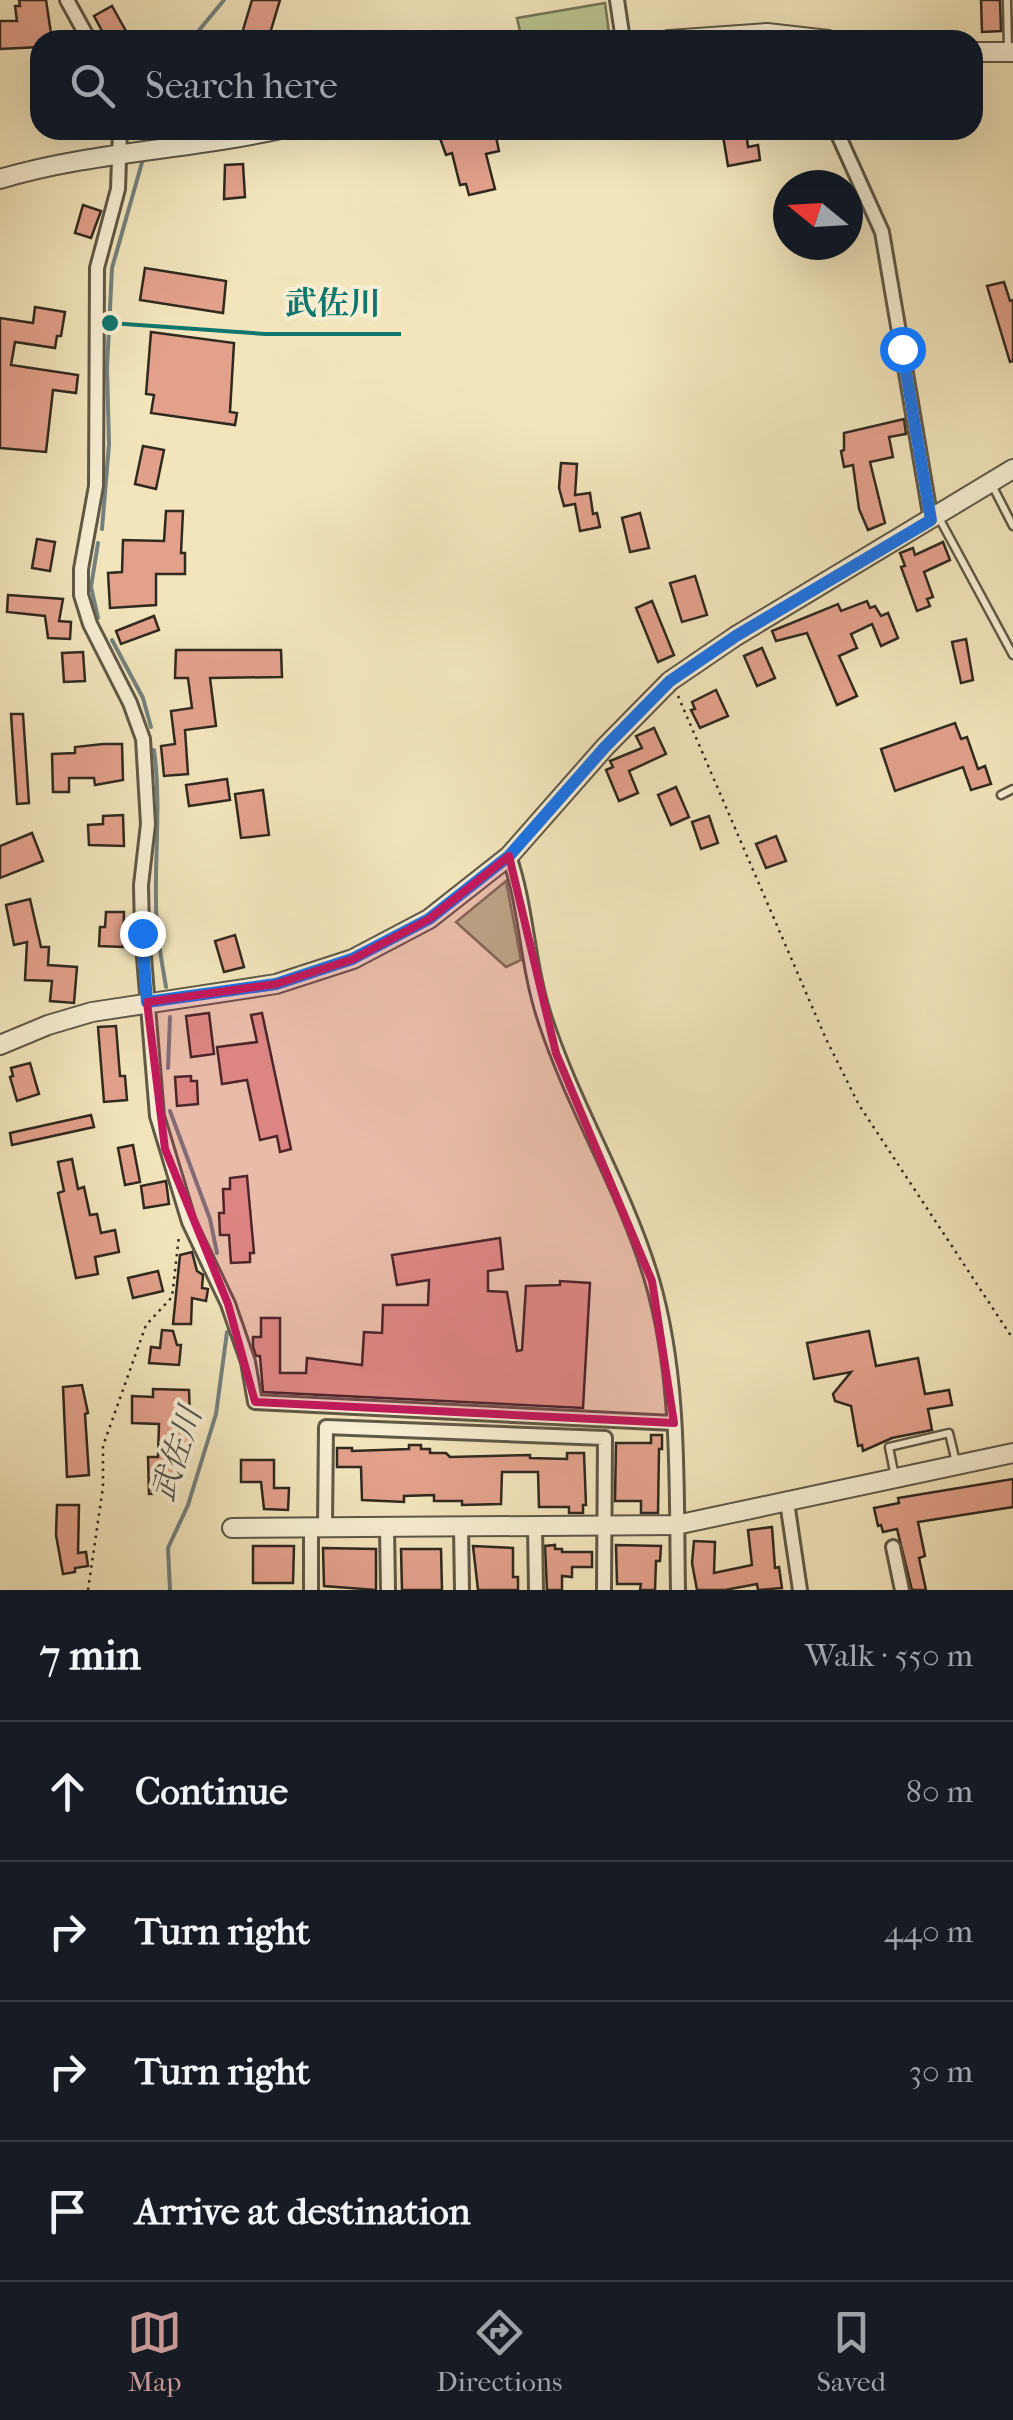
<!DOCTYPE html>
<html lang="en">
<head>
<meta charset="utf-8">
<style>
	:root { --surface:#171b24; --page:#20242c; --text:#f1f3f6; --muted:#9ea1a6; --line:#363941; --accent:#c59692 }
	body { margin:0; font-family:"IM FELL French Canon","Noto Serif JP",serif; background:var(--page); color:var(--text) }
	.compass { position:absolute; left:773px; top:170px; width:90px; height:90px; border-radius:50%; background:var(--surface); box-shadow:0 10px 40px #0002; rotate:288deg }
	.stop { position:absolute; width:30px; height:30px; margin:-22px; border:8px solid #1a73e8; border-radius:50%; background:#fff }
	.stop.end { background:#1a73e8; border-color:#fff; box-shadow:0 2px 10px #0008 }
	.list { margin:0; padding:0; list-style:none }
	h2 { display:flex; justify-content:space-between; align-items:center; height:130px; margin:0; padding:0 40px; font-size:42px }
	h2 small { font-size:32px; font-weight:400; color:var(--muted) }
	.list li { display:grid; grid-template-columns:65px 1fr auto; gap:30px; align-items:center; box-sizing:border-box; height:140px; padding:0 40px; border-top:2px solid var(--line) }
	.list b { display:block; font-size:38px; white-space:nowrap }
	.list em { font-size:32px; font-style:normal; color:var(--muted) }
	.icon { flex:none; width:55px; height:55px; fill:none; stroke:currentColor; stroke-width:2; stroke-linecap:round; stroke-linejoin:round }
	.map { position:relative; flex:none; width:1013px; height:1590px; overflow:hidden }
	.search { position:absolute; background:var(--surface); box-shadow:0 10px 40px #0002; left:30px; right:30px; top:30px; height:110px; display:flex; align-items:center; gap:25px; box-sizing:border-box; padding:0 35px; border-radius:30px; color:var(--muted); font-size:38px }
	.sheet { height:690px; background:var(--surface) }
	nav { display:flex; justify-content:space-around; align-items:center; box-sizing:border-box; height:140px; border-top:2px solid var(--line); background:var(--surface); font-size:28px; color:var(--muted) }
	nav a { display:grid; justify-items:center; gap:5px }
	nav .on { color:var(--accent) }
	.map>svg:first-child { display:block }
</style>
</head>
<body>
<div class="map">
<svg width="1013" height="1590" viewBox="0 0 1013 1590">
	<rect width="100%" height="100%" fill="#f2e5bc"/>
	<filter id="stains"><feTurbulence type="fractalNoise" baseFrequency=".002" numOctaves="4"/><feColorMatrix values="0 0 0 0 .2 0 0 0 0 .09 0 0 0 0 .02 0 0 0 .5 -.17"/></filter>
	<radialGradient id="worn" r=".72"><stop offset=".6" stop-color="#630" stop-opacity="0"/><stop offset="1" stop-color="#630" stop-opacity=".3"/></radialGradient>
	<g fill="#bbc490" stroke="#767658" stroke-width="2.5">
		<polygon points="605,3 610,40 522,40 517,18"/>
		<polygon points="506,881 521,960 506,967 456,922"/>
	</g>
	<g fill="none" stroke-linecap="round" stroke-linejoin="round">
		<g stroke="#74817e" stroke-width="4">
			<polyline points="191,40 224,0"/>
			<polyline points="145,145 147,130"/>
			<polyline points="102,529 109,444 107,368 112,268 143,159"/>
			<polyline points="98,618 91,587 98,543"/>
			<polyline points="112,640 143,698 151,727"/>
			<path d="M154 750C161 801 155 850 156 901 156 930 161 958 166 987"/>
			<polyline points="168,1068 170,1017"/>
			<polyline points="170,1111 210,1219 217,1253"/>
			<polyline points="170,1590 168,1548 188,1505 216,1414 227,1332"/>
		</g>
	</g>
	<g fill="#e3a18c" stroke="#30291f" stroke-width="2.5">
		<polygon points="19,0 46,0 52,40 40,40 40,47 0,49 0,21 17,21 15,6 20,6"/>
		<polygon points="252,0 280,0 268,40 240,40"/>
		<polygon points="981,0 1000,0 1001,31 982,32"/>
		<polygon points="112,6 131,40 107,40 94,16"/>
		<polygon points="437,130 458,130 459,133 475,130 495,132 499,151 486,154 495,189 469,195 466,184 460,185 452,153 446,155"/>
		<polygon points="722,130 746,130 748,147 758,145 760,160 728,166"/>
		<polygon points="243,164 245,197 224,199 225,165"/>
		<polygon points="83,205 101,211 91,238 75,233"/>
		<polygon points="145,268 226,281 223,313 140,300"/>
		<polygon points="1004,282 1010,301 1013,300 1013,361 1010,362 987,286"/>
		<polygon points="35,307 65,312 61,336 57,336 55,348 15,342 11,365 78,375 76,393 53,390 46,452 0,448 0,318 33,323"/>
		<polygon points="151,332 234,343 230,412 237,413 235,425 151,413 154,395 146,394"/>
		<polygon points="904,419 906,434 889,437 893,457 870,462 885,523 868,530 859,509 853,465 844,467 841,451 844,450 844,433"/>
		<polygon points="143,446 164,450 156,489 135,484"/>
		<polygon points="561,463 577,464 575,495 590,493 593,514 597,513 600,527 580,531 575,504 564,506 559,488"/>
		<polygon points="166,511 183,511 181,553 185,553 185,574 156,574 156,605 110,608 108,573 122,572 123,540 164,541"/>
		<polygon points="640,513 649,548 630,552 622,518"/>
		<polygon points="37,539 55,542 50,571 32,568"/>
		<polygon points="943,542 950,560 924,572 933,597 927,599 930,606 917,611 901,567 905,566 900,553 913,548 915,555"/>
		<polygon points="695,576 707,615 682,622 670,583"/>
		<polygon points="8,595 63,599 59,621 71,622 70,639 48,638 45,616 7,612"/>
		<polygon points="652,601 674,655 658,662 636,608"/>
		<polygon points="867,601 870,608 875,606 881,616 888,613 898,638 881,646 872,624 851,634 857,648 839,656 857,696 837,705 807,633 776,641 772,631 838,604 841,611"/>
		<polygon points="154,616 159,630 121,644 116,631"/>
		<polygon points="966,639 973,680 961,683 952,642"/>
		<polygon points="762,648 775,678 757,686 744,656"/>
		<polygon points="176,650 281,650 282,677 210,678 216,726 185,730 188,774 164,776 161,746 175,744 171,711 192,708 188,678 175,678"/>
		<polygon points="83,652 85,681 64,682 62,653"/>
		<polygon points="716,690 728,716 700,728 691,710 695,709 692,702"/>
		<polygon points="11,714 23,714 29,803 17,804"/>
		<polygon points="955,723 961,739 967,737 978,769 985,766 991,784 971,790 963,767 895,791 881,749"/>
		<polygon points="654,728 666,754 629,771 638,793 619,801 606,770 613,767 610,761 642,748 636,736"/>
		<polygon points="103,744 122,744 123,780 95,785 94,778 69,778 69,792 53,792 52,754 75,753 75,747"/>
		<polygon points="227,779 230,800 189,806 186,785"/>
		<polygon points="676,787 689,817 671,825 658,795"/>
		<polygon points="263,790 269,835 241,838 235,794"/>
		<polygon points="123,815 124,846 89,845 88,825 103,824 103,816"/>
		<polygon points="709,816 718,843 701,849 692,822"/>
		<polygon points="32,833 43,861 0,878 0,846"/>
		<polygon points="776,836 786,861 766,868 756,844"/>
		<polygon points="30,899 41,947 49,947 48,965 77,967 74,1003 50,1001 52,981 25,980 27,942 14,945 6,905"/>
		<polygon points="106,912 124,912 123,947 99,946 100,927 105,927"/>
		<polygon points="235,935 244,967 224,972 215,941"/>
		<polygon points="209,1013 214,1054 191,1057 186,1016"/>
		<polygon points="262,1013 291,1149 280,1152 277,1136 260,1140 247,1080 222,1084 217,1047 257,1042 251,1015"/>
		<polygon points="116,1026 120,1076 125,1076 127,1100 104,1102 98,1027"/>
		<polygon points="30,1063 39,1094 17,1101 10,1077 13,1076 11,1068"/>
		<polygon points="191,1076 191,1081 197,1081 198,1104 177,1106 175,1077"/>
		<polygon points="91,1115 94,1127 12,1145 10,1133"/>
		<polygon points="133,1145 140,1182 125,1185 118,1148"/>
		<polygon points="72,1159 78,1189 84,1187 90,1215 97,1214 101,1233 115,1230 119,1252 95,1257 98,1274 76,1278 58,1193 64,1191 58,1162"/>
		<polygon points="247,1176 254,1253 250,1253 250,1262 231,1263 229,1235 220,1235 219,1213 224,1213 223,1189 230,1189 230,1178"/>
		<polygon points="166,1181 169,1204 144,1208 141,1186"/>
		<polygon points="500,1238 503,1269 488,1271 488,1291 507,1292 517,1351 522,1350 526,1286 560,1285 560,1281 590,1283 583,1408 263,1392 260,1356 256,1356 253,1347 253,1337 261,1337 261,1318 280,1318 280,1373 306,1373 307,1358 362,1365 364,1332 382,1333 383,1305 428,1305 429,1280 397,1285 392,1255"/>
		<polygon points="192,1252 197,1271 203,1275 202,1288 208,1289 206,1301 192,1298 191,1324 173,1324 180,1255"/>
		<polygon points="158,1271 163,1291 133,1298 128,1278"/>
		<polygon points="162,1330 173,1331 177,1345 181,1345 179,1365 149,1363 151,1347 160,1348"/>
		<polygon points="869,1331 876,1366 918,1358 925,1394 949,1390 952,1405 928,1409 932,1430 892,1438 863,1451 862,1445 858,1446 851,1406 835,1401 833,1394 851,1372 814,1379 807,1343"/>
		<polygon points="82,1385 88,1413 85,1414 89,1475 67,1477 63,1387"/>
		<polygon points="153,1389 189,1390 191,1449 174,1449 176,1493 149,1494 148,1457 158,1457 159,1424 132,1423 132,1396 153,1397"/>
		<polygon points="651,1435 662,1435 662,1449 659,1449 658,1513 641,1513 641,1501 615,1501 616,1443 651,1443"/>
		<polygon points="409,1445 421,1445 421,1449 430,1449 430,1453 446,1453 450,1457 530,1455 530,1458 567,1459 567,1453 584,1453 586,1505 583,1505 583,1513 569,1513 569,1507 539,1507 538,1472 502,1472 501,1504 462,1505 462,1501 434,1501 434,1495 404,1496 404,1502 362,1500 361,1467 337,1467 337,1448 352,1448 352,1451 409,1449"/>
		<polygon points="241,1460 274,1460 274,1488 289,1488 288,1510 264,1509 261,1482 241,1482"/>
		<polygon points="1013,1479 1013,1507 918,1522 925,1556 919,1558 926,1590 912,1590 897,1529 883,1532 881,1525 878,1526 874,1508 899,1503 898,1498"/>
		<polygon points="57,1505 79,1505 78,1553 86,1552 88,1566 75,1568 75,1572 63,1574 56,1535"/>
		<polygon points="772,1527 775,1568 779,1567 782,1588 758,1590 757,1584 725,1590 697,1590 692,1563 694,1541 715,1542 714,1573 752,1565 748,1530"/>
		<polygon points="555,1545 555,1549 562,1549 562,1552 592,1552 592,1567 572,1567 572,1577 562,1576 562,1590 547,1590 545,1546"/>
		<polygon points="616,1545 661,1546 660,1561 656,1561 655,1590 640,1590 641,1584 617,1584"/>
		<polygon points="253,1546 294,1546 293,1583 253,1583"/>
		<polygon points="473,1546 513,1548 513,1577 518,1577 518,1590 478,1590"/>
		<polygon points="323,1548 376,1549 376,1590 324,1586"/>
		<polygon points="401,1549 441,1549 442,1590 402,1590"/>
	</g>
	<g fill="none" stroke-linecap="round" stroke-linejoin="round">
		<defs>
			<g id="service">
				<polyline points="1007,0 1008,49"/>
				<polyline points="991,483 1013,526"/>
				<polyline points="938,516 1013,655"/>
				<polyline points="1001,795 1013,789"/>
				<polyline points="895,1477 889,1447 949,1433 956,1462"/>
			</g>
			<g id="minor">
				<polyline points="67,0 89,40"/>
				<polyline points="617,0 623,40"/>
				<polyline points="120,130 118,189 97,268 96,486 81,569 81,595 90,624 130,703 143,739 148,824 141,885 142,933 157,1116 189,1222 228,1304 248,1362 255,1402 674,1423"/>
				<polyline points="836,130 882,232 931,520"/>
				<path d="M509 856C527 908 527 965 545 1019 574 1108 625 1189 652 1280 681 1380 676 1487 678 1590"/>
				<polyline points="787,1502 800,1590"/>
				<polyline points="325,1526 326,1427 605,1438 604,1590"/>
				<polyline points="387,1526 388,1590"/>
				<polyline points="535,1526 536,1590"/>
				<polyline points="461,1527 462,1590"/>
				<polyline points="893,1547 902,1590"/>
				<polyline points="311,1590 311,1526"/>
			</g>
			<g id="tertiary">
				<polyline points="669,40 767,33 828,40"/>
				<polyline points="973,52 1013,52"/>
				<path d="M0 179C90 152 185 150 276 130"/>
				<polyline points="0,1045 48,1025 92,1012 276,984 353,959 429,919 509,856 605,747 670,681 736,636 1013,469"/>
				<polyline points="232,1528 676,1525 1013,1453"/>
			</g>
		</defs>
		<use href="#service" stroke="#605846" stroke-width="11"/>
		<use href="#minor" stroke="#605846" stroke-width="18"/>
		<use href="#tertiary" stroke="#605846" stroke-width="22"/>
		<g stroke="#30291f" stroke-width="2.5" stroke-dasharray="2.5 5" stroke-linecap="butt">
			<polyline points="678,696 826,1039 859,1105 1013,1339"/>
			<polyline points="88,1590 103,1487 103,1446 146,1325 172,1297 179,1236"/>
		</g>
		<use href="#service" stroke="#f7eed3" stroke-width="6"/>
		<use href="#minor" stroke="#f7eed3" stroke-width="12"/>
		<use href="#tertiary" stroke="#f7eed3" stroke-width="18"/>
	</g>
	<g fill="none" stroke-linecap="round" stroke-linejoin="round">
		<polyline stroke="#1a73e8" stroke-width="12" points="142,933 147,1002 276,984 352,959 429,919 509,856 605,747 670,681 736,636 931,520 902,349"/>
	</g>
	<path fill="#c2185b" fill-opacity="0.2" stroke="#c2185b" stroke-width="8" stroke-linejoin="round" d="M509 856 556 1053 652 1281 674 1423 255 1402 228 1304 165 1149 147 1002 276 984 353 959 429 919Z"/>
	<g text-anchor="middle" stroke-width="8" stroke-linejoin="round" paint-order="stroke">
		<g font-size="32" font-style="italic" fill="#52554e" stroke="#f7eed3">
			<text transform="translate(176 1454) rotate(-72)" y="11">武佐川</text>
		</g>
	</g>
	<path fill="none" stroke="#0f766e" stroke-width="4" d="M110 323L265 334H401"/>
	<circle fill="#0f766e" stroke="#f7eed3" stroke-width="4" cx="110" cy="323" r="10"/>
	<g font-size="32" text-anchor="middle" font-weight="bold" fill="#0f766e" stroke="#f7eed3" stroke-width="8" stroke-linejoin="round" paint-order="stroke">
		<text x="333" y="314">武佐川</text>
	</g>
	<rect width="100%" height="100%" filter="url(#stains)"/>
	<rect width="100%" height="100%" fill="url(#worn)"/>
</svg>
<svg class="compass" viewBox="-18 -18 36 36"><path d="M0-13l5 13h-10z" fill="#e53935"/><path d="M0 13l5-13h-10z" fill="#9ea1a6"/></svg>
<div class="stop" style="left:902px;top:349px"></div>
<div class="stop end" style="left:142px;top:933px"></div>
<div class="search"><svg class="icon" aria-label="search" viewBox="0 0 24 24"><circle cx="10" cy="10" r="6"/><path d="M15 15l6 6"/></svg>Search here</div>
</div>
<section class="sheet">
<h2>7 min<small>Walk · 550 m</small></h2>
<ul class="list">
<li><svg class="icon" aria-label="ahead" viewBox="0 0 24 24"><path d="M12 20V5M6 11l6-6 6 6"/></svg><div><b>Continue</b></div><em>80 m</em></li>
<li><svg class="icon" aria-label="right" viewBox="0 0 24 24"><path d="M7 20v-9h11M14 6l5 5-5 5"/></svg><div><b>Turn right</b></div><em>440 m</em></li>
<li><svg class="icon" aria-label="right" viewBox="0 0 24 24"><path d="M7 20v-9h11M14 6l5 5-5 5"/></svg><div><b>Turn right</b></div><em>30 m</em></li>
<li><svg class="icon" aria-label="arrive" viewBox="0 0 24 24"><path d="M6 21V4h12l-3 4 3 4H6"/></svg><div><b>Arrive at destination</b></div></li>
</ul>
</section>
<nav>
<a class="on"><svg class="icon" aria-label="map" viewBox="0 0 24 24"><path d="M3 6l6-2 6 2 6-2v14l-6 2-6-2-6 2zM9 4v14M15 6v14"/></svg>Map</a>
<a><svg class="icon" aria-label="directions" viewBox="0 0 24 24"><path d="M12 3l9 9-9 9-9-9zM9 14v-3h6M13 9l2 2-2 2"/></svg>Directions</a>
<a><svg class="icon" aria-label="saved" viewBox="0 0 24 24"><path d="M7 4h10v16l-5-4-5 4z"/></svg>Saved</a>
</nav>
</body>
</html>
